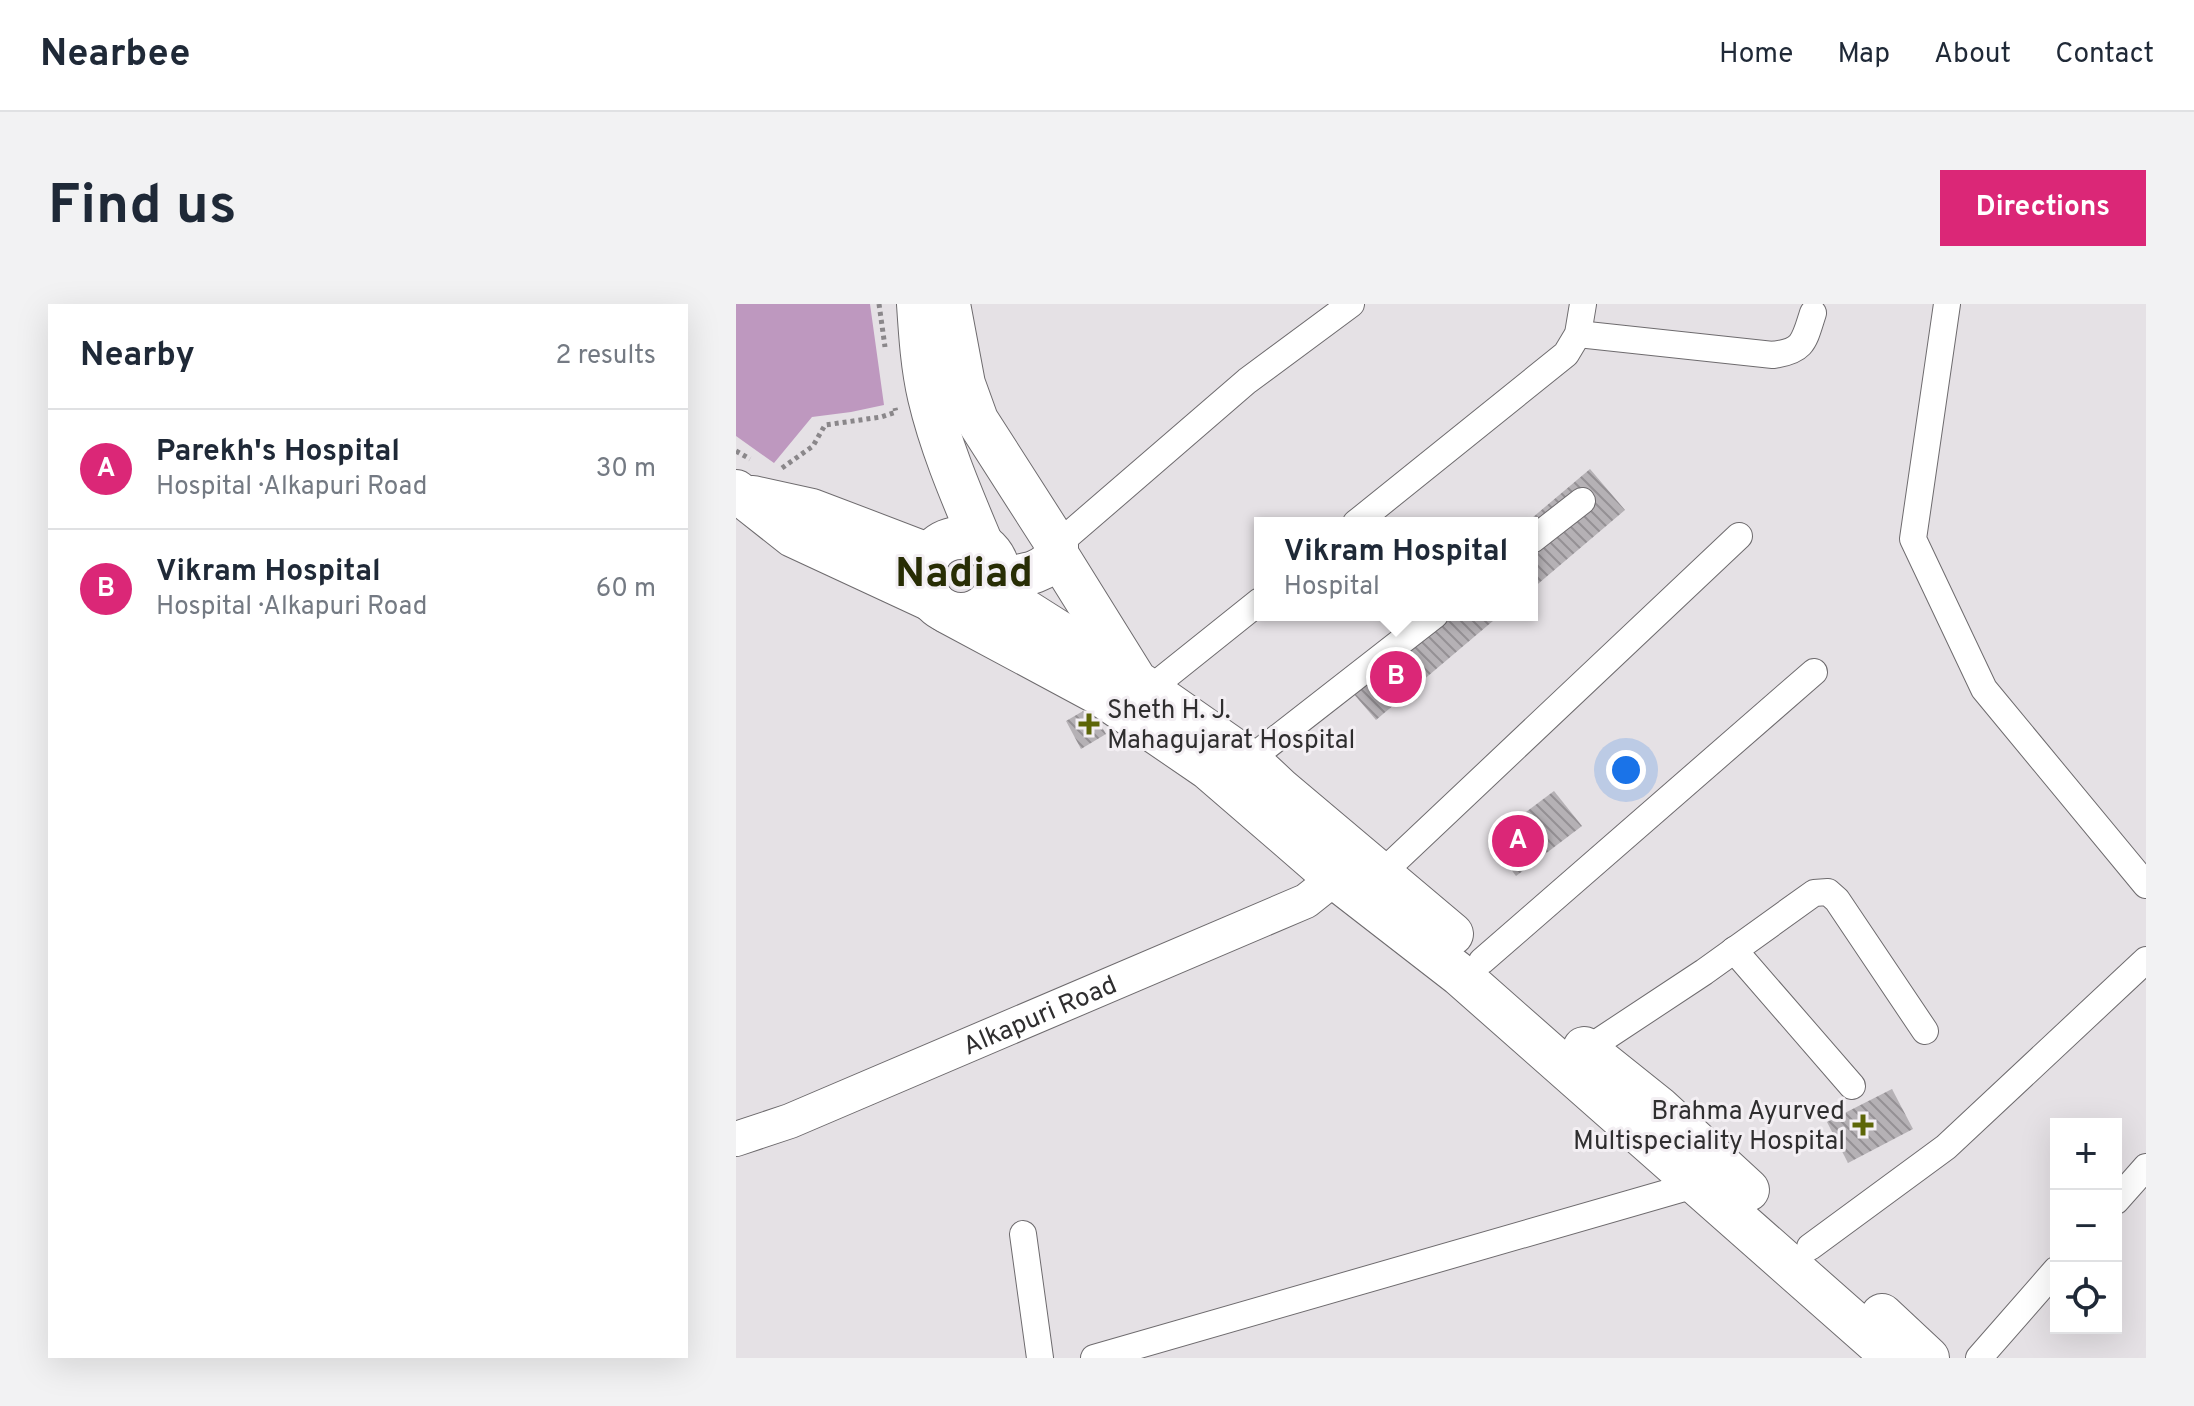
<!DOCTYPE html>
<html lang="en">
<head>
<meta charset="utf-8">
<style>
	:root { --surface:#fff; --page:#f2f2f3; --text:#1f2937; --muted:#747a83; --line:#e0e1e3; --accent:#db2777 }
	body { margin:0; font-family:Overpass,sans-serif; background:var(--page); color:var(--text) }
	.controls { position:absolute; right:24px; bottom:24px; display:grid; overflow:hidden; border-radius:0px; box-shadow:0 8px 32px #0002 }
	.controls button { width:72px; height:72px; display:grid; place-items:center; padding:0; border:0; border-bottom:2px solid var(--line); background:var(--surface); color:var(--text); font:40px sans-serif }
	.you { position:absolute; left:890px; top:466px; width:28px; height:28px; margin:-20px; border:6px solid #fff; border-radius:50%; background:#1a73e8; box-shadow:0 0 0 12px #1a73e833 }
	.badge { display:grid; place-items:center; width:52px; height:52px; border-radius:50%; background:var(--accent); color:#fff; font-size:26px; font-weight:700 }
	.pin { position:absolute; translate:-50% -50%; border:4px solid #fff; box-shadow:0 2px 8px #0006 }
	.popup { position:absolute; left:518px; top:213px; width:284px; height:104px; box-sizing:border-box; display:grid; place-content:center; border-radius:0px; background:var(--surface); filter:drop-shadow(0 2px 6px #0005); font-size:26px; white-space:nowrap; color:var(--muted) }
	.popup b { font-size:30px; color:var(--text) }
	.popup::after { content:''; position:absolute; left:50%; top:100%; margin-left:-16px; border:16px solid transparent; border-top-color:var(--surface) }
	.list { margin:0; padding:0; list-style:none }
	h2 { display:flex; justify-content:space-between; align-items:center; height:104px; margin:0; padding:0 32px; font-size:34px }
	h2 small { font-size:26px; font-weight:400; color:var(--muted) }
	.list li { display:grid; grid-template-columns:52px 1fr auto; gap:24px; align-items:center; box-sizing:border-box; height:120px; padding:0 32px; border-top:2px solid var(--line) }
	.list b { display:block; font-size:30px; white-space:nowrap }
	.list p { margin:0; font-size:26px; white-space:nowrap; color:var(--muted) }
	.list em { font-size:26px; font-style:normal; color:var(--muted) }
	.icon { flex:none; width:44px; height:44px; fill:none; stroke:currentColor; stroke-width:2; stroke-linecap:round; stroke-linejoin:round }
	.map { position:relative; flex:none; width:1410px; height:1054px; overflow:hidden; border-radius:0px }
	header { display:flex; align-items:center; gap:48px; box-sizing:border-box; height:112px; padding:0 40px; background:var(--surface); border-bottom:2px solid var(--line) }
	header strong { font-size:38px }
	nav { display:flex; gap:44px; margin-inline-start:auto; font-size:28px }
	.intro { display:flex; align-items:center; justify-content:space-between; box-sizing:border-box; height:192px; padding:0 48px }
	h1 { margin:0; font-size:56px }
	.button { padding:20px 36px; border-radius:0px; background:var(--accent); color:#fff; font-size:28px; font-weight:700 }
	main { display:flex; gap:48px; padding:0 48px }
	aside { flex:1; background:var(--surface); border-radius:0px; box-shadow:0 8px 32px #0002 }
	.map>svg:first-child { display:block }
</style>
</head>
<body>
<header>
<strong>Nearbee</strong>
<nav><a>Home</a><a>Map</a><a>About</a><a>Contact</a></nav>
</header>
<div class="intro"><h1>Find us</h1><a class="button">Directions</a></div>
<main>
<aside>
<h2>Nearby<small>2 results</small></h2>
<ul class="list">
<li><span class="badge">A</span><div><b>Parekh's Hospital</b><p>Hospital · Alkapuri Road</p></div><em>30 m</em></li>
<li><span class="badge">B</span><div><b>Vikram Hospital</b><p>Hospital · Alkapuri Road</p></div><em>60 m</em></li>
</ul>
</aside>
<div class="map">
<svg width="1410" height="1054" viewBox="0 0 1410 1054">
	<defs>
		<pattern id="building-back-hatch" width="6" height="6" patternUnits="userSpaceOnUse" patternTransform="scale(2)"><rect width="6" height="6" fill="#b5b1b5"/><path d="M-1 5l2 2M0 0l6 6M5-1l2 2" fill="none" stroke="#949094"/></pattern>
	</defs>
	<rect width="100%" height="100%" fill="#e5e1e5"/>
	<polygon fill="#be98bf" points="0,0 134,0 148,101 115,108 76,113 38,159 0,132"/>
	<g fill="url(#building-back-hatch)">
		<polygon points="854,165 889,206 796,285 796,219 790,219"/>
		<polygon points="680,311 764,311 640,416 605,375"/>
		<polygon points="354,403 370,430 345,445 330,417"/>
		<polygon points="818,487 846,522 780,572 753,536"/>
		<polygon points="1156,785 1177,825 1112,859 1091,818"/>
	</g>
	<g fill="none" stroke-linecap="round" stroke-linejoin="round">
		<defs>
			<g id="minor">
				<polyline points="1211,0 1177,235 1248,385 1410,581"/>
				<path d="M842 30 1037 51C1068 47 1068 37 1077 9"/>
				<polyline points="620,219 830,50 842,30 847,0"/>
				<polyline points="796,236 846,197"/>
				<polyline points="321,241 511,77 615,0"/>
				<polyline points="414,385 524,297"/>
				<polyline points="513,456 699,311"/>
				<polyline points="645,570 1003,232"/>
				<polyline points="998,646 1116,782"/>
				<polyline points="746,657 1078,368"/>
				<polyline points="850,746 968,668 1078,589 1092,588 1101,596 1189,727"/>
				<polyline points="1380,897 1410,863"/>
				<polyline points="287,930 304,1054"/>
				<polyline points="1074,943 1210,843 1410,656"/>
				<polyline points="358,1054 962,880"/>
				<polyline points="1243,1054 1320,966"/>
			</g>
			<g id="tertiary">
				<path id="s1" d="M0 835 54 817 570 597 599 574"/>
			</g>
			<g id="primary">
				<path d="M182 0C184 31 186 63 193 93 205 144 226 192 246 240"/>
				<path d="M213 0 228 80 241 116 321 241V250C307 271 287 271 264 274"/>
				<polyline points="0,187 57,232 197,297"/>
				<polyline points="17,193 76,206 194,251"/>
				<circle cx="225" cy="272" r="38"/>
				<polyline points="321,250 400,377 513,456 544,485 716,630"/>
				<polyline points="260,288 391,371"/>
				<polyline points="211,308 362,389 473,465 599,574 724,671 1158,1054"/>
				<polyline points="848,744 923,804 1012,886"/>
				<polyline points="1146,1011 1192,1054"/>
			</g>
		</defs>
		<use href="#minor" stroke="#6e6b6e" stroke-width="28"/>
		<use href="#tertiary" stroke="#6e6b6e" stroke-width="36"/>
		<use href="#primary" stroke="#6e6b6e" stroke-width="44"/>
		<g stroke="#8a878a" stroke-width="5" stroke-dasharray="4 4" stroke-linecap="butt">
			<polyline points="143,0 149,43"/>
			<polyline points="0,147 14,155"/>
			<polyline points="46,164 77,142 89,121 145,113 160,108 159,104"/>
		</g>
		<use href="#minor" stroke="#fff" stroke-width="26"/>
		<use href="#tertiary" stroke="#fff" stroke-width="34"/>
		<use href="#primary" stroke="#fff" stroke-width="42"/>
	</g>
	<g fill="#5d6608" stroke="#f3eff3" stroke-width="3">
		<path d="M349 408h8v8h8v8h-8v8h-8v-8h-8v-8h8z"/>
		<path d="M1123 809h8v8h8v8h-8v8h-8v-8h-8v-8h8z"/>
	</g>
	<g text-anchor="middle" stroke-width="6" stroke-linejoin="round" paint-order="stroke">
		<g font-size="26" fill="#2f2e2f" stroke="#f3eff3" text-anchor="start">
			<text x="371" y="414">Sheth H. J.<tspan x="371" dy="30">Mahagujarat Hospital</tspan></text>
			<text x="1109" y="815" text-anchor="end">Brahma Ayurved<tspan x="1109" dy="30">Multispeciality Hospital</tspan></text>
		</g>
		<g font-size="26" fill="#2f2e2f" stroke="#f3eff3">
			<text dy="9" stroke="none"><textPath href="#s1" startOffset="328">Alkapuri Road</textPath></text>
		</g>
		<g font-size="42" font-weight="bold" fill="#282d04" stroke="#f3eff3">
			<text x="228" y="282">Nadiad</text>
		</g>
	</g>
</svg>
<div class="controls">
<button>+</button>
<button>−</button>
<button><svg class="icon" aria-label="locate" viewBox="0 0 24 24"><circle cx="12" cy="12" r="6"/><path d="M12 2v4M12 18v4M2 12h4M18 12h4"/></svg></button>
</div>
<div class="you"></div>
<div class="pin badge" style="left:782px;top:537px">A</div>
<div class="pin badge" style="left:660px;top:373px">B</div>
<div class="popup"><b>Vikram Hospital</b>Hospital</div>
</div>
</main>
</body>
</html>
